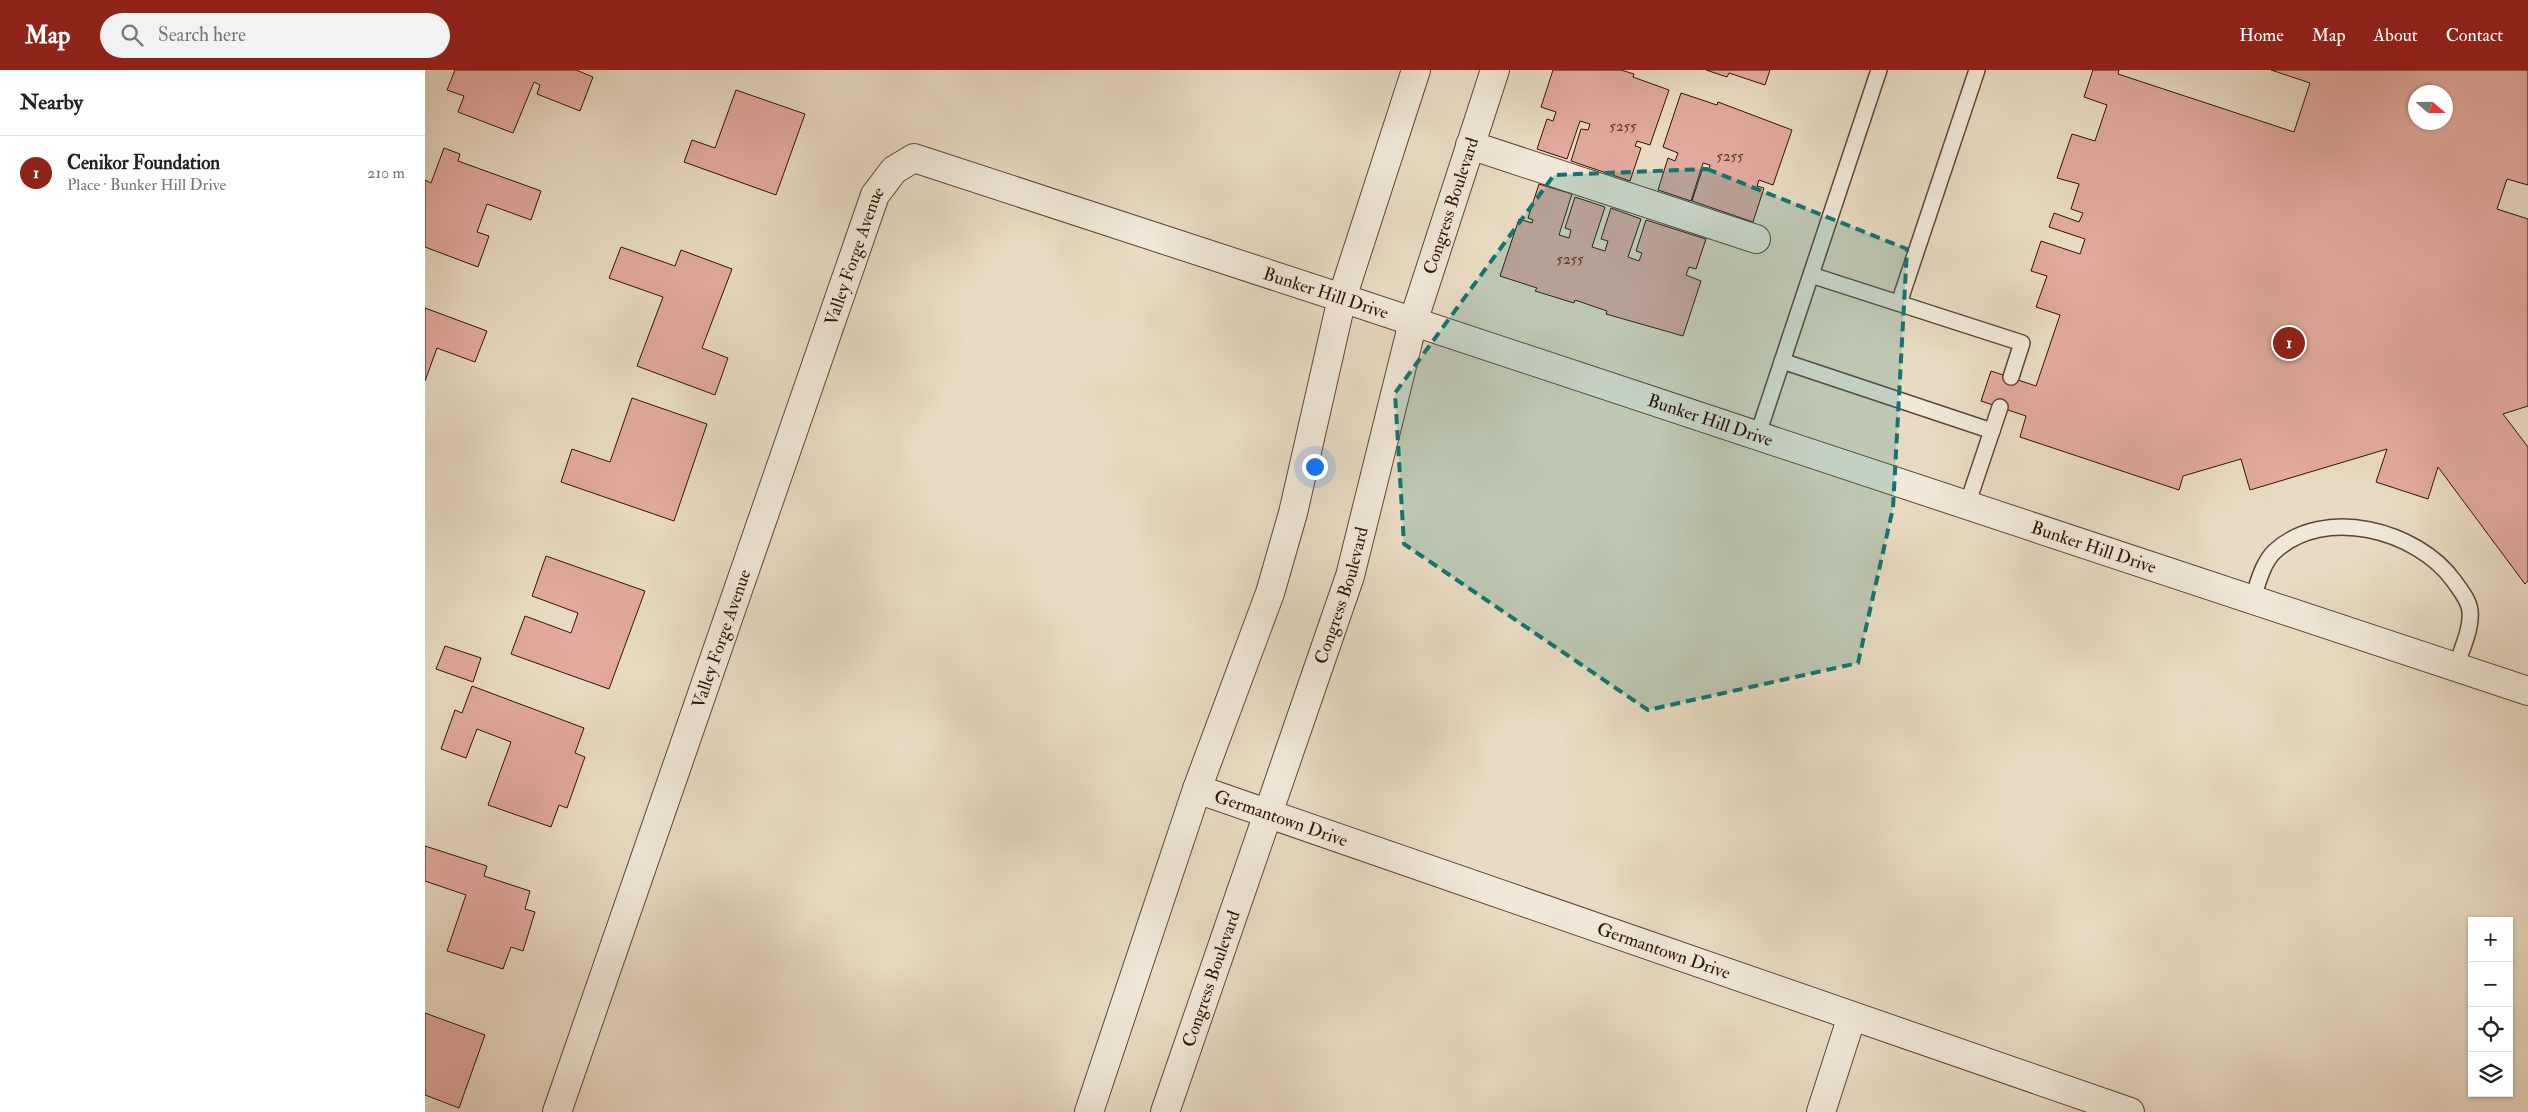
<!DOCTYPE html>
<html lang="en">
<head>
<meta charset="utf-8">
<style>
	:root { --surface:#fff; --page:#f2f2f2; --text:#222; --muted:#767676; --line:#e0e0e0; --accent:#8f2418 }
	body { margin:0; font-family:"IM FELL Double Pica",serif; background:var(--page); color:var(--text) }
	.controls { position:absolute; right:15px; bottom:15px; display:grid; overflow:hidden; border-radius:0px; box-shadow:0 1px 4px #0004 }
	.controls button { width:45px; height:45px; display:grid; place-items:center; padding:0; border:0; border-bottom:1px solid var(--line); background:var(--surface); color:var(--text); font:25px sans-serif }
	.compass { position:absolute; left:1983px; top:15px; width:45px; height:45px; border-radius:50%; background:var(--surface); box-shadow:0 1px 4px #0004; rotate:110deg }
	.you { position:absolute; left:889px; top:396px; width:18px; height:18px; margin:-12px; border:4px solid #fff; border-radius:50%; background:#1a73e8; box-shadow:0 0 0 8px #1a73e833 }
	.badge { display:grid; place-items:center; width:32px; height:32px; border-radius:50%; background:var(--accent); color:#fff; font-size:16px; font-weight:700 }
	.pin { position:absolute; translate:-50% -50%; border:2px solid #fff; box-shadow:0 1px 5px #0006 }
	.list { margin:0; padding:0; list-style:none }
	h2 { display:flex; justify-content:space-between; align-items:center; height:65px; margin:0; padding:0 20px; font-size:21px }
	h2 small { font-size:16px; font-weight:400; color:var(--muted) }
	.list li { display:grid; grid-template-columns:32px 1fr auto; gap:15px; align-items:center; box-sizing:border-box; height:75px; padding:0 20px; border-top:1px solid var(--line) }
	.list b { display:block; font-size:19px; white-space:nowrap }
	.list p { margin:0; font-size:16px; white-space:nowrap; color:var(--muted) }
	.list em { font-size:16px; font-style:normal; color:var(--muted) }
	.icon { flex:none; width:28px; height:28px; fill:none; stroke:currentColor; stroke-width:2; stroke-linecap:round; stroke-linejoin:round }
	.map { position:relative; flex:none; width:2103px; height:1042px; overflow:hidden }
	header { display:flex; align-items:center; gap:30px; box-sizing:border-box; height:70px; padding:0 25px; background:var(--accent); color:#fff }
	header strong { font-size:24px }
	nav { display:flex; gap:28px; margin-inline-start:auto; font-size:18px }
	.search { width:350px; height:45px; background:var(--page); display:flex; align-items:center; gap:12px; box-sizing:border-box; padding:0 18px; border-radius:28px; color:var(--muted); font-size:19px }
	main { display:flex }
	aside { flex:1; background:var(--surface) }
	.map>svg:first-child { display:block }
</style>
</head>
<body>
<header>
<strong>Map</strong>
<div class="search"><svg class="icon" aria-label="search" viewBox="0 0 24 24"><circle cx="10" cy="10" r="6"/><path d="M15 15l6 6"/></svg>Search here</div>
<nav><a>Home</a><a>Map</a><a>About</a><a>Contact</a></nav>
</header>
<main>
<aside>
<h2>Nearby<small></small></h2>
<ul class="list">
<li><span class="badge">1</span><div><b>Cenikor Foundation</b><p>Place · Bunker Hill Drive</p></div><em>210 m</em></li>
</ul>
</aside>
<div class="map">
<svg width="2103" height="1042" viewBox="0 0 2103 1042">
	<rect width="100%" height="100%" fill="#e9dbc3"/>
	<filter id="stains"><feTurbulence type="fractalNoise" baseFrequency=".004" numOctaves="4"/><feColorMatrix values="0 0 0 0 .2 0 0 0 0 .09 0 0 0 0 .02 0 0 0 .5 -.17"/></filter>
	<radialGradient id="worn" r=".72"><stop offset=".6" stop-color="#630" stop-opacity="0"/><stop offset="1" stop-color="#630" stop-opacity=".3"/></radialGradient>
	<g fill="#e2aa9e" stroke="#311307" fill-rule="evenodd">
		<polygon points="30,0 151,0 168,7 155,41 112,24 115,15 109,12 88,63 33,42 39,26 22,20"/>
		<polygon points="1128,0 1196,0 1209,4 1208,7 1244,20 1225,75 1212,71 1210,76 1216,78 1205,111 1146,91 1156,59 1163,60 1165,54 1155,51 1142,89 1112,79 1122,49 1128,51 1131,42 1116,37"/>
		<polygon points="1281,0 1345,0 1340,15 1304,3 1302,7"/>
		<path d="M1668 0H1694L1693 4 1869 62 1885 13 1846 0H2103V115L2082 109 2072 139 2103 149V336L2078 344 2103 377V511L2100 514 2013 397 2003 429 1951 412 1962 379 1825 420 1816 389 1758 406 1754 420 1595 367 1601 346 1556 331 1566 301 1611 316 1635 245 1611 237 1622 206 1606 201 1616 171 1655 184 1660 169 1624 157 1629 143 1654 152 1658 143 1646 139 1654 114 1632 108 1647 64 1670 71 1682 35 1659 27ZM1990 22H2020V52H1990Z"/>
		<polygon points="311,20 380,44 351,125 259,92 267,70 290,78"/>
		<polygon points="1256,23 1292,35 1293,32 1367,60 1348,115 1334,110 1332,116 1339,118 1328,152 1267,131 1278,97 1284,100 1285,95 1278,93 1266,131 1233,120 1243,88 1250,91 1253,83 1238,77"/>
		<polygon points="19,78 35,84 33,91 116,121 106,150 62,134 52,162 64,166 53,197 0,177 0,110 6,113"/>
		<polygon points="1114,114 1147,124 1134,165 1144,168 1146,160 1140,158 1150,127 1180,137 1167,177 1180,181 1183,171 1176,169 1186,138 1216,149 1203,187 1214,191 1217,183 1211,181 1221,150 1281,169 1271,199 1264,197 1261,205 1276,211 1258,266 1181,244 1182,241 1150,230 1149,233 1110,221 1112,218 1075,206 1094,149 1107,153 1108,150 1103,148"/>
		<polygon points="196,177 250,196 256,180 307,199 277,278 303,288 290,325 212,296 238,227 184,208"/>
		<polygon points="0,238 62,261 50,292 12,278 0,311"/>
		<polygon points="207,328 282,354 249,451 136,412 147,379 185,392"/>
		<polygon points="121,486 220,521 184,619 86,584 100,546 146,563 153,543 107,526"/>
		<polygon points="20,576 56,588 48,612 11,599"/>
		<polygon points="47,616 159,658 150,683 160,687 142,738 134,735 126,757 63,735 86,672 52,659 41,688 16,679 30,640 37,643"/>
		<polygon points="0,776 62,796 59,806 105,821 100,839 110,842 98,881 86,877 78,899 22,881 41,825 0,811"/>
		<polygon points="0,943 60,965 34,1038 0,1025"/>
	</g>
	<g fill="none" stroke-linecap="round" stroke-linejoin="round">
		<defs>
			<g id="service">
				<polyline points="1386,205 1597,273 1586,307"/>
				<polyline points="1474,233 1552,0"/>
				<polyline points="1357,291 1567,361"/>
				<polyline points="1332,367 1454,0"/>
				<polyline points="1542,435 1575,337"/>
				<path d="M1827 530C1833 514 1837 494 1849 482 1899 435 1992 460 2029 511 2035 520 2044 530 2045 541 2047 559 2036 580 2031 597"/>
			</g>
			<g id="minor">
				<polyline points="1045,75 1331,169"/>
				<path id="s1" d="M772 719 1705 1042"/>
				<path id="s2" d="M132 1042 450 125 469 100 489 88 917 228"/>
				<polyline points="1396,1042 1427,946"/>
			</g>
			<g id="tertiary">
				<path id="s3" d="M917 228 2103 621"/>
				<polyline points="664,1042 772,719 845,523 868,443 917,228 991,0"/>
				<path id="s4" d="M740 1042 925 506 988 252 1070 0"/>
			</g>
		</defs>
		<use href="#service" stroke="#5f4536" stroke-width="18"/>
		<use href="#minor" stroke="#5f4536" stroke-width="30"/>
		<use href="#tertiary" stroke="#5f4536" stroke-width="30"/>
		<use href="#service" stroke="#f1e8d8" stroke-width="15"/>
		<use href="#minor" stroke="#f1e8d8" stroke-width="28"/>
		<use href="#tertiary" stroke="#f1e8d8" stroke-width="28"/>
	</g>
	<path fill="#0f766e" fill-opacity="0.2" stroke="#0f766e" stroke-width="4" stroke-dasharray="10 6" stroke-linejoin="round" d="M1282 99 1482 179 1468 438 1433 593 1223 640 979 474 970 323 1129 105Z"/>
	<g text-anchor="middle" stroke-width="5" stroke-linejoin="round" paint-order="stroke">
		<g font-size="15" fill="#5d392d">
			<text x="1198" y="61">5255</text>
			<text x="1305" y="91">5255</text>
			<text x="1145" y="194">5255</text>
		</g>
		<g font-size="18" fill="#311307" stroke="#f1e8d8">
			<text dy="6" stroke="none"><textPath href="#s4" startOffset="951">Congress Boulevard</textPath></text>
			<text dy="6" stroke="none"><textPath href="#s2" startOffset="906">Valley Forge Avenue</textPath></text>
			<text transform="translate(901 223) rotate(18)" y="6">Bunker Hill Drive</text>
			<text dy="6" stroke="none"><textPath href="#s3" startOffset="388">Bunker Hill Drive</textPath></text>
			<text dy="6" stroke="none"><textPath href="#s3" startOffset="792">Bunker Hill Drive</textPath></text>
			<text dy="6" stroke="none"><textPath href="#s4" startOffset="546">Congress Boulevard</textPath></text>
			<text dy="6" stroke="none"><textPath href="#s2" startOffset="501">Valley Forge Avenue</textPath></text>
			<text dy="6" stroke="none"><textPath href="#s1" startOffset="89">Germantown Drive</textPath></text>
			<text dy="6" stroke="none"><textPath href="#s1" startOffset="494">Germantown Drive</textPath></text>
			<text dy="6" stroke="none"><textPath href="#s4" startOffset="141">Congress Boulevard</textPath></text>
		</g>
	</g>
	<rect width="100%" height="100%" filter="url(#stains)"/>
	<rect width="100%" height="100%" fill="url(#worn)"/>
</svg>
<div class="controls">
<button>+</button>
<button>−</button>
<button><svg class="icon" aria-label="locate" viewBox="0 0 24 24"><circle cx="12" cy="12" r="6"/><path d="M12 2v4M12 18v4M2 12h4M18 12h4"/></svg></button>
<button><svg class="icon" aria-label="layers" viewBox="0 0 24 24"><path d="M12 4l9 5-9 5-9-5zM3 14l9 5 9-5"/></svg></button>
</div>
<svg class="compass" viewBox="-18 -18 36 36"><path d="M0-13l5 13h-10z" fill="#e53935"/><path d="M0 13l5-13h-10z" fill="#767676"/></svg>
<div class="you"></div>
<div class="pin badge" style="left:1864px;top:273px">1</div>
</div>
</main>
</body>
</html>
